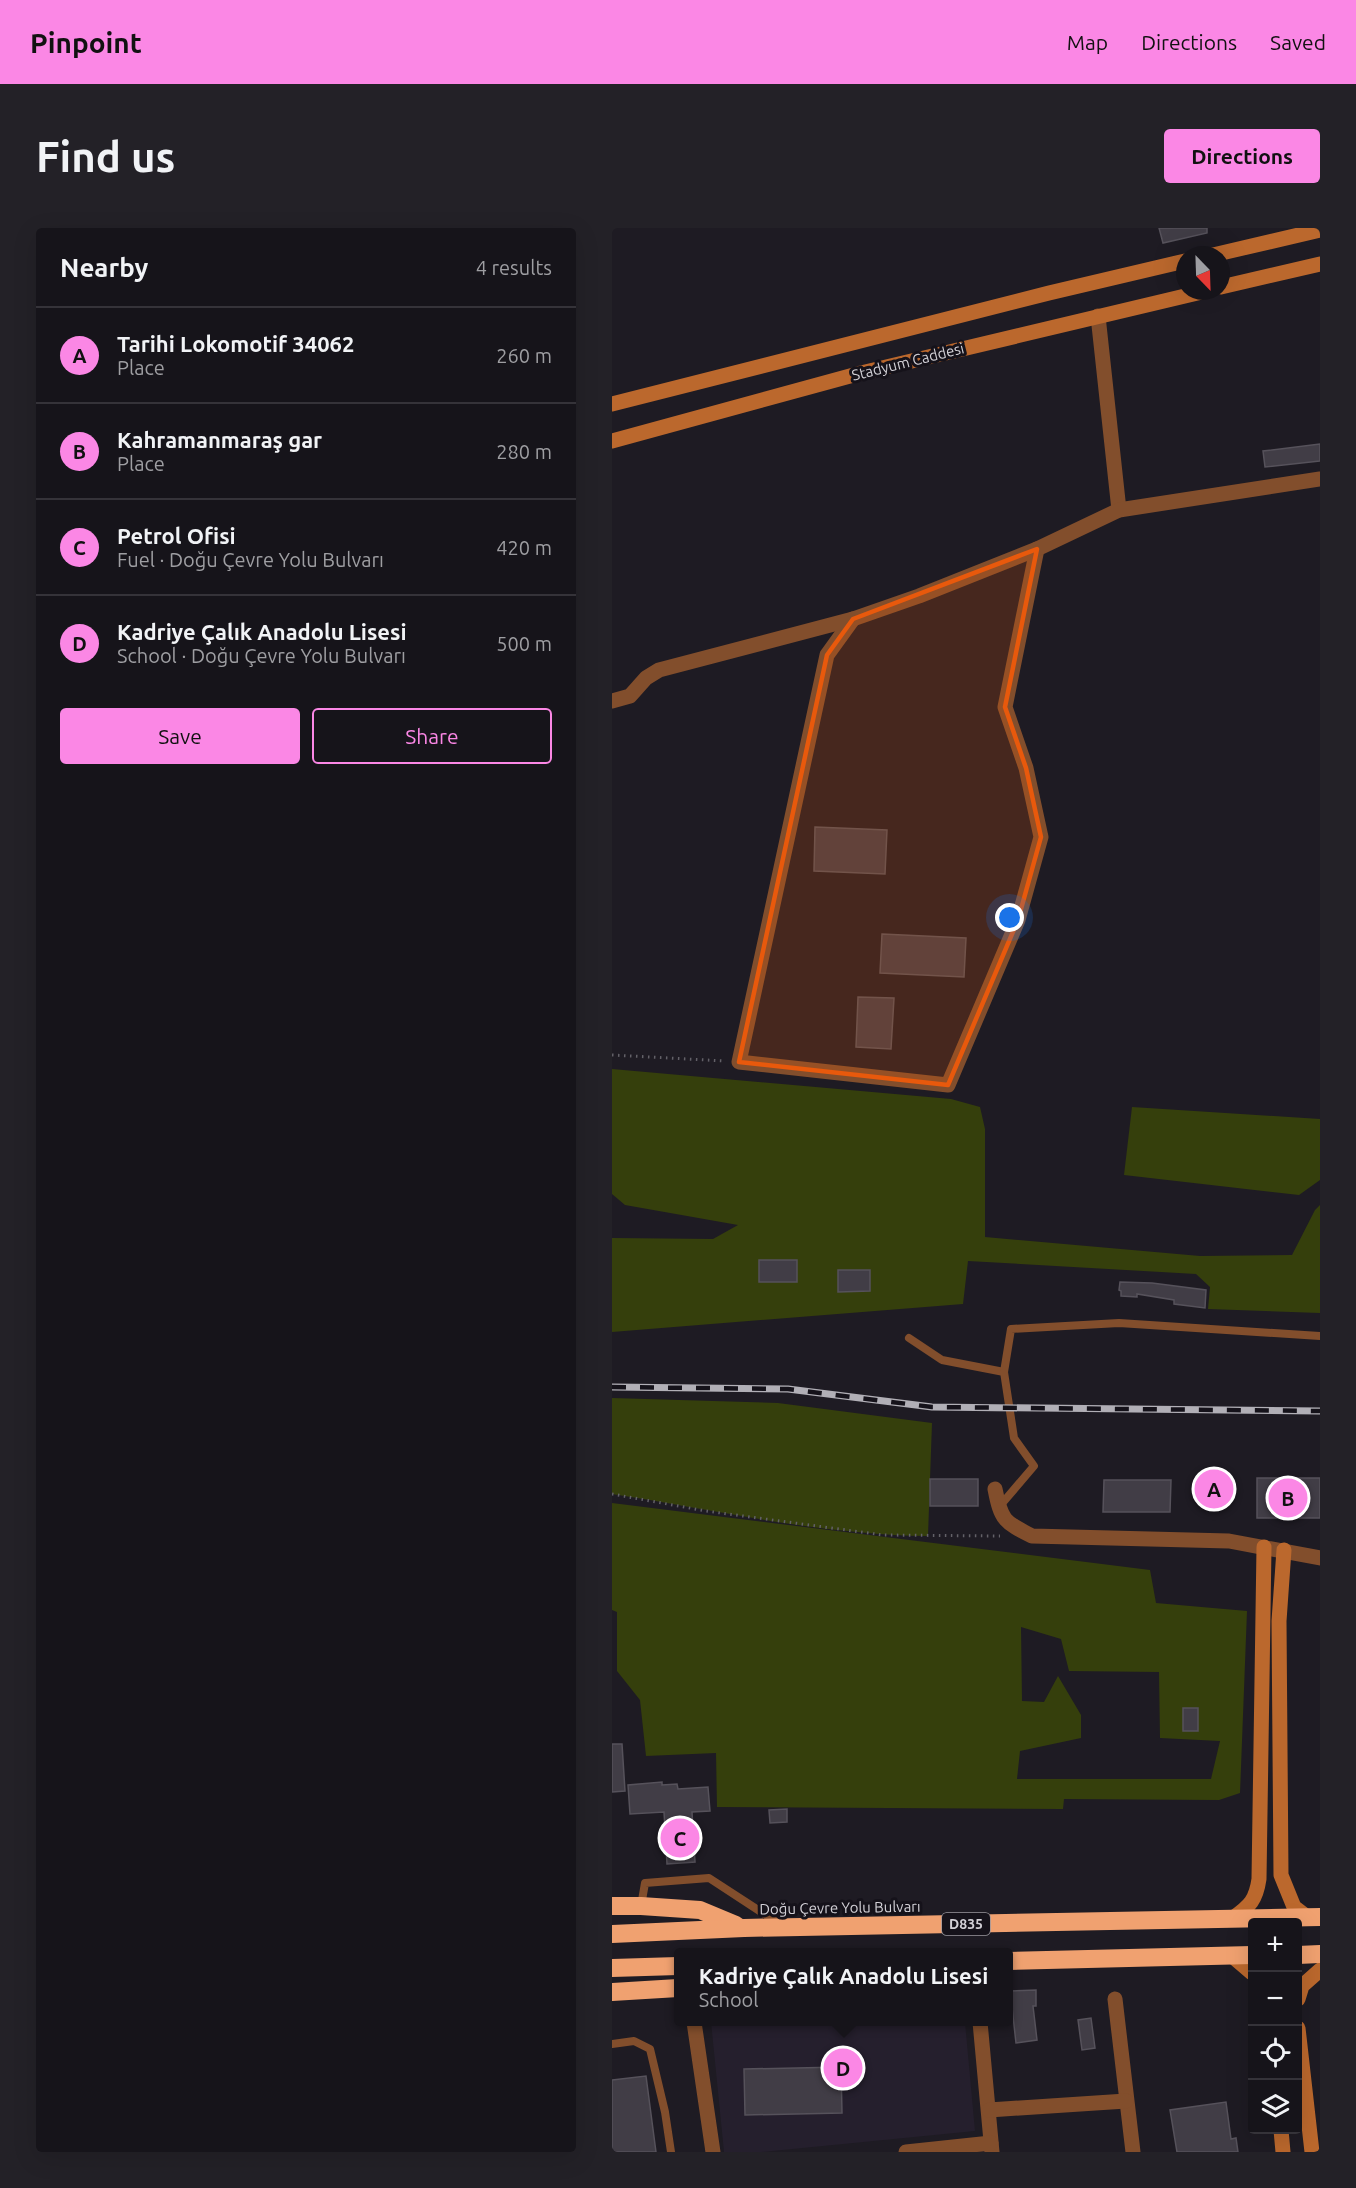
<!DOCTYPE html>
<html lang="en">
<head>
<meta charset="utf-8">
<style>
	:root { --surface:#16141a; --page:#232127; --text:#f1f3f6; --muted:#9e9ea2; --line:#353339; --accent:#fb87e5 }
	body { margin:0; font-family:Ubuntu,sans-serif; background:var(--page); color:var(--text) }
	.controls { position:absolute; right:18px; bottom:18px; display:grid; overflow:hidden; border-radius:6px; box-shadow:0 6px 24px #0002 }
	.controls button { width:54px; height:54px; display:grid; place-items:center; padding:0; border:0; border-bottom:2px solid var(--line); background:var(--surface); color:var(--text); font:30px sans-serif }
	.compass { position:absolute; left:564px; top:18px; width:54px; height:54px; border-radius:50%; background:var(--surface); box-shadow:0 6px 24px #0002; rotate:157deg }
	.you { position:absolute; left:398px; top:690px; width:21px; height:21px; margin:-15px; border:4px solid #fff; border-radius:50%; background:#1a73e8; box-shadow:0 0 0 9px #1a73e833 }
	.badge { display:grid; place-items:center; width:39px; height:39px; border-radius:50%; background:var(--accent); color:#111; font-size:20px; font-weight:700 }
	.pin { position:absolute; translate:-50% -50%; border:3px solid #fff; box-shadow:0 2px 6px #0006 }
	.popup { position:absolute; left:62px; top:1720px; width:339px; height:78px; box-sizing:border-box; display:grid; place-content:center; border-radius:6px; background:var(--surface); filter:drop-shadow(0 2px 4px #0005); font-size:20px; white-space:nowrap; color:var(--muted) }
	.popup b { font-size:22px; color:var(--text) }
	.popup::after { content:''; position:absolute; left:50%; top:100%; margin-left:-12px; border:12px solid transparent; border-top-color:var(--surface) }
	.list { margin:0; padding:0; list-style:none }
	h2 { display:flex; justify-content:space-between; align-items:center; height:78px; margin:0; padding:0 24px; font-size:26px }
	h2 small { font-size:20px; font-weight:400; color:var(--muted) }
	.list li { display:grid; grid-template-columns:39px 1fr auto; gap:18px; align-items:center; box-sizing:border-box; height:96px; padding:0 24px; border-top:2px solid var(--line) }
	.list b { display:block; font-size:22px; white-space:nowrap }
	.list p { margin:0; font-size:20px; white-space:nowrap; color:var(--muted) }
	.list em { font-size:20px; font-style:normal; color:var(--muted) }
	.actions { display:flex; gap:12px; padding:18px 24px }
	.actions a { flex:1; padding:14px 0; border:2px solid var(--accent); border-radius:6px; text-align:center; font-size:21px; color:var(--accent) }
	.actions .main { background:var(--accent); color:#111 }
	.icon { flex:none; width:33px; height:33px; fill:none; stroke:currentColor; stroke-width:2; stroke-linecap:round; stroke-linejoin:round }
	.map { position:relative; flex:none; width:708px; height:1924px; overflow:hidden; border-radius:6px }
	header { display:flex; align-items:center; gap:36px; box-sizing:border-box; height:84px; padding:0 30px; background:var(--accent); color:#111 }
	header strong { font-size:28px }
	nav { display:flex; gap:33px; margin-inline-start:auto; font-size:21px }
	.intro { display:flex; align-items:center; justify-content:space-between; box-sizing:border-box; height:144px; padding:0 36px }
	h1 { margin:0; font-size:42px }
	.button { padding:15px 27px; border-radius:6px; background:var(--accent); color:#111; font-size:21px; font-weight:700 }
	main { display:flex; gap:36px; padding:0 36px }
	aside { flex:1; background:var(--surface); border-radius:6px; box-shadow:0 6px 24px #0002 }
	.map>svg:first-child { display:block }
</style>
</head>
<body>
<header>
<strong>Pinpoint</strong>
<nav><a>Map</a><a>Directions</a><a>Saved</a></nav>
</header>
<div class="intro"><h1>Find us</h1><a class="button">Directions</a></div>
<main>
<aside>
<h2>Nearby<small>4 results</small></h2>
<ul class="list">
<li><span class="badge">A</span><div><b>Tarihi Lokomotif 34062</b><p>Place</p></div><em>260 m</em></li>
<li><span class="badge">B</span><div><b>Kahramanmaraş gar</b><p>Place</p></div><em>280 m</em></li>
<li><span class="badge">C</span><div><b>Petrol Ofisi</b><p>Fuel · Doğu Çevre Yolu Bulvarı</p></div><em>420 m</em></li>
<li><span class="badge">D</span><div><b>Kadriye Çalık Anadolu Lisesi</b><p>School · Doğu Çevre Yolu Bulvarı</p></div><em>500 m</em></li>
</ul>
<div class="actions"><a class="main">Save</a><a>Share</a></div>
</aside>
<div class="map">
<svg width="708" height="1924" viewBox="0 0 708 1924">
	<rect width="100%" height="100%" fill="#1e1b23"/>
	<polygon fill="#251f2d" points="99,1794 353,1794 363,1903 149,1924 112,1924"/>
	<g fill="#353f0c" fill-rule="evenodd">
		<polygon points="0,841 339,871 368,879 373,901 373,1009 588,1028 680,1027 703,982 708,977 708,1085 596,1081 598,1059 584,1046 356,1033 351,1076 0,1104 0,1010 101,1011 126,997 13,977 0,966"/>
		<polygon points="520,879 708,891 708,952 687,967 512,947"/>
		<path d="M0 1170 166 1175 320 1195 316 1308C210 1307 105 1282 0 1266Z"/>
		<path d="M0 1275 538 1342 544 1375 635 1383 628 1565 607 1572 452 1571 451 1581 105 1579 104 1525 34 1528 28 1472 5 1443V1384L0 1382ZM409 1399 449 1411 457 1443 547 1444 548 1510 608 1513 599 1551H405L408 1523 469 1510V1487L446 1448 432 1474 410 1473Z"/>
	</g>
	<g fill="#413d46" stroke="#56525b" stroke-width="1.5">
		<polygon points="547,0 595,0 595,5 551,15"/>
		<polygon points="708,216 708,233 653,239 651,223"/>
		<polygon points="203,599 275,602 273,646 202,643"/>
		<polygon points="270,706 354,710 352,749 268,745"/>
		<polygon points="246,769 282,770 279,821 244,819"/>
		<rect x="147" y="1032" width="38" height="22"/>
		<polygon points="226,1042 258,1042 258,1063 226,1064"/>
		<polygon points="508,1054 540,1055 594,1062 593,1080 562,1076 562,1072 525,1066 525,1069 509,1068 509,1063 507,1062"/>
		<rect x="645" y="1250" width="63" height="40"/>
		<rect x="318" y="1251" width="48" height="27"/>
		<polygon points="492,1252 559,1252 558,1284 491,1284"/>
		<rect x="571" y="1480" width="15" height="23"/>
		<polygon points="0,1516 10,1516 13,1563 0,1564"/>
		<polygon points="50,1554 50,1557 65,1556 66,1561 96,1559 98,1583 80,1584 83,1634 55,1636 52,1584 18,1586 16,1557"/>
		<polygon points="175,1581 175,1594 158,1595 157,1582"/>
		<polygon points="424,1762 424,1778 421,1778 425,1812 404,1815 400,1779 396,1779 396,1763"/>
		<polygon points="479,1790 483,1820 470,1822 466,1792"/>
		<polygon points="229,1839 230,1885 133,1887 132,1841"/>
		<polygon points="34,1848 44,1924 0,1924 0,1852"/>
		<polygon points="614,1874 619,1911 624,1910 626,1924 565,1924 558,1882"/>
	</g>
	<g fill="none" stroke-linecap="round" stroke-linejoin="round">
		<g stroke="#636168" stroke-width="3" stroke-dasharray="1.5 4.5" stroke-linecap="butt">
			<polyline points="0,827 113,833"/>
			<polyline points="0,1266 94,1283 271,1307 388,1308"/>
		</g>
		<g stroke="#824e2c" stroke-width="8">
			<polyline points="297,1110 330,1132 392,1144 402,1210 422,1238 387,1279"/>
			<polyline points="392,1144 399,1101 507,1095 708,1108"/>
			<polyline points="29,1678 33,1655 97,1650 166,1695"/>
			<polyline points="0,1816 22,1813 38,1821 53,1884 59,1924"/>
		</g>
		<g stroke="#824e2c" stroke-width="15">
			<polyline points="486,88 507,282"/>
			<polyline points="241,391 215,427 127,834 336,857 406,692 429,609 414,540 393,479 425,321"/>
			<polyline points="0,473 18,468 34,450 47,442 241,391 307,368 425,321 507,282 708,251"/>
			<path d="M383 1261C389 1292 392 1294 420 1308L617 1313 708 1330"/>
			<polyline points="503,1771 521,1924"/>
			<polyline points="82,1794 101,1924"/>
			<polyline points="368,1794 380,1924"/>
			<polyline points="377,1882 514,1873"/>
			<polyline points="294,1924 379,1915"/>
		</g>
		<g stroke="#bb682d" stroke-width="15">
			<polyline points="601,27 708,2"/>
			<polyline points="609,59 708,36"/>
			<polyline points="0,176 437,65 573,33"/>
			<polyline points="0,213 249,145 594,63"/>
			<polyline points="672,1322 667,1393 669,1647 682,1679 695,1689"/>
			<path d="M621 1690C638 1678 644 1672 647 1651L652 1319"/>
			<polyline points="619,1727 640,1745"/>
			<polyline points="686,1771 690,1758 708,1742"/>
			<polyline points="686,1800 700,1924"/>
			<polyline points="669,1902 671,1924"/>
		</g>
		<g stroke="#f0a170" stroke-width="18">
			<polyline points="0,1678 29,1678 88,1682 124,1697"/>
			<polyline points="0,1706 132,1700 708,1689"/>
			<polyline points="686,1727 708,1726"/>
			<polyline points="396,1733 640,1727"/>
			<polyline points="0,1740 66,1738"/>
			<polyline points="0,1764 66,1760"/>
		</g>
		<defs>
			<polyline id="rail" points="0,1159 176,1161 320,1179 708,1183"/>
		</defs>
		<use href="#rail" stroke="#b1afb6" stroke-width="7"/>
		<use href="#rail" stroke="#15121a" stroke-width="4.5" stroke-dasharray="14" stroke-linecap="butt"/>
	</g>
	<path fill="#e8590c" fill-opacity="0.2" stroke="#e8590c" stroke-width="4.5" stroke-linejoin="round" d="M425 321 393 479 414 540 429 609 406 692 336 857 127 834 215 427 241 391Z"/>
	<g text-anchor="middle" stroke-width="6" stroke-linejoin="round" paint-order="stroke">
		<rect fill="#15121a" stroke="#9a989e" stroke-width="1.5" x="330" y="1685" width="48" height="22" rx="4.5"/>
		<g font-size="14" font-weight="bold" fill="#d3d1d7">
			<text x="354" y="1701">D835</text>
		</g>
		<g font-size="15" fill="#d3d1d7" stroke="#15121a">
			<text transform="translate(296 134) rotate(-14)" y="5">Stadyum Caddesi</text>
			<text transform="translate(228 1680) rotate(-1)" y="5">Doğu Çevre Yolu Bulvarı</text>
		</g>
	</g>
</svg>
<div class="controls">
<button>+</button>
<button>−</button>
<button><svg class="icon" aria-label="locate" viewBox="0 0 24 24"><circle cx="12" cy="12" r="6"/><path d="M12 2v4M12 18v4M2 12h4M18 12h4"/></svg></button>
<button><svg class="icon" aria-label="layers" viewBox="0 0 24 24"><path d="M12 4l9 5-9 5-9-5zM3 14l9 5 9-5"/></svg></button>
</div>
<svg class="compass" viewBox="-18 -18 36 36"><path d="M0-13l5 13h-10z" fill="#e53935"/><path d="M0 13l5-13h-10z" fill="#9e9ea2"/></svg>
<div class="you"></div>
<div class="pin badge" style="left:602px;top:1261px">A</div>
<div class="pin badge" style="left:676px;top:1270px">B</div>
<div class="pin badge" style="left:68px;top:1610px">C</div>
<div class="pin badge" style="left:231px;top:1840px">D</div>
<div class="popup"><b>Kadriye Çalık Anadolu Lisesi</b>School</div>
</div>
</main>
</body>
</html>
